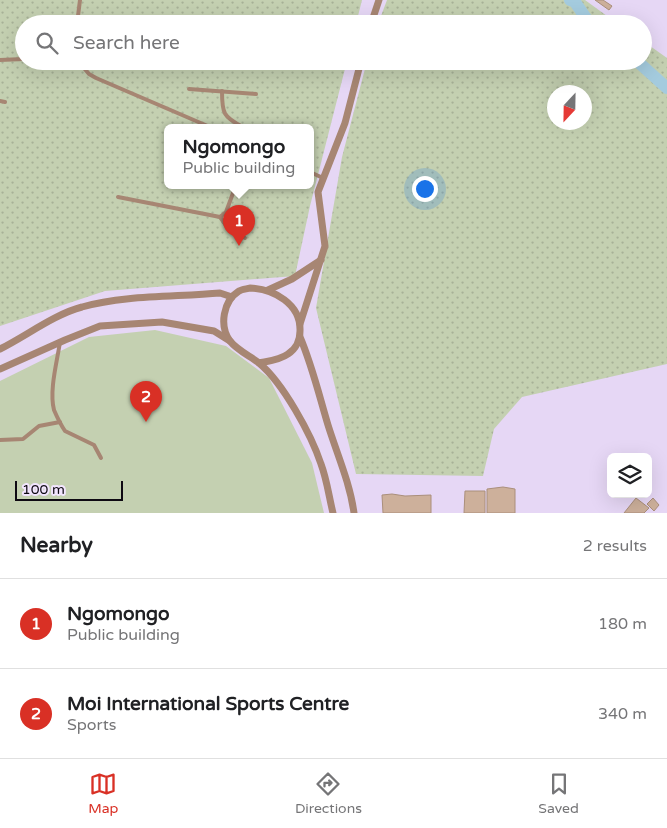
<!DOCTYPE html>
<html lang="en">
<head>
<meta charset="utf-8">
<style>
	:root { --surface:#fff; --page:#f2f2f2; --text:#202124; --muted:#757577; --line:#e0e0e0; --accent:#d93025 }
	body { margin:0; font-family:"Varela Round",sans-serif; background:var(--page); color:var(--text) }
	.controls { position:absolute; right:15px; bottom:15px; display:grid; overflow:hidden; border-radius:8px; box-shadow:0 5px 20px #0002 }
	.controls button { width:45px; height:45px; display:grid; place-items:center; padding:0; border:0; border-bottom:1px solid var(--line); background:var(--surface); color:var(--text); font:25px sans-serif }
	.compass { position:absolute; left:547px; top:85px; width:45px; height:45px; border-radius:50%; background:var(--surface); box-shadow:0 5px 20px #0002; rotate:202deg }
	.scale { position:absolute; left:15px; bottom:12px; width:108px; box-sizing:border-box; padding-left:5px; border:2px solid #0e0912; border-top:0; font-size:14px; line-height:18px; white-space:nowrap; color:#0e0912; -webkit-text-stroke:4px #f2e5fe; paint-order:stroke }
	.you { position:absolute; left:424px; top:188px; width:18px; height:18px; margin:-12px; border:4px solid #fff; border-radius:50%; background:#1a73e8; box-shadow:0 0 0 8px #1a73e833 }
	.badge { display:grid; place-items:center; width:32px; height:32px; border-radius:50%; background:var(--accent); color:#fff; font-size:16px; font-weight:700 }
	.pin { position:absolute; translate:-50% -41px; filter:drop-shadow(0 1px 2px #0008) }
	.pin::after { content:''; position:absolute; top:26px; width:18px; height:15px; background:inherit; clip-path:polygon(0 0,100% 0,50% 100%) }
	.popup { position:absolute; left:164px; top:124px; width:150px; height:65px; box-sizing:border-box; display:grid; place-content:center; border-radius:8px; background:var(--surface); filter:drop-shadow(0 1px 4px #0005); font-size:16px; white-space:nowrap; color:var(--muted) }
	.popup b { font-size:19px; color:var(--text) }
	.popup::after { content:''; position:absolute; left:50%; top:100%; margin-left:-10px; border:10px solid transparent; border-top-color:var(--surface) }
	.list { margin:0; padding:0; list-style:none }
	h2 { display:flex; justify-content:space-between; align-items:center; height:65px; margin:0; padding:0 20px; font-size:21px }
	h2 small { font-size:16px; font-weight:400; color:var(--muted) }
	.list li { display:grid; grid-template-columns:32px 1fr auto; gap:15px; align-items:center; box-sizing:border-box; height:90px; padding:0 20px; border-top:1px solid var(--line) }
	.list b { display:block; font-size:19px; white-space:nowrap }
	.list p { margin:0; font-size:16px; white-space:nowrap; color:var(--muted) }
	.list em { font-size:16px; font-style:normal; color:var(--muted) }
	.icon { flex:none; width:28px; height:28px; fill:none; stroke:currentColor; stroke-width:2; stroke-linecap:round; stroke-linejoin:round }
	.map { position:relative; flex:none; width:667px; height:513px; overflow:hidden }
	.search { position:absolute; background:var(--surface); box-shadow:0 5px 20px #0002; left:15px; right:15px; top:15px; height:55px; display:flex; align-items:center; gap:12px; box-sizing:border-box; padding:0 18px; border-radius:28px; color:var(--muted); font-size:19px }
	.sheet { height:245px; background:var(--surface) }
	nav { display:flex; justify-content:space-around; align-items:center; box-sizing:border-box; height:70px; border-top:1px solid var(--line); background:var(--surface); font-size:14px; color:var(--muted) }
	nav a { display:grid; justify-items:center; gap:2px }
	nav .on { color:var(--accent) }
	.map>svg:first-child { display:block }
</style>
</head>
<body>
<div class="map">
<svg width="667" height="513" viewBox="0 0 667 513">
	<defs>
		<pattern id="green-dots" width="8" height="8" patternUnits="userSpaceOnUse" patternTransform="scale(1.25)"><rect width="8" height="8" fill="#c4d0b1"/><path d="M2 2h.1M6 6h.1" fill="none" stroke="#a7b197" stroke-width="1.8" stroke-linecap="round"/></pattern>
	</defs>
	<rect width="100%" height="100%" fill="#e6d7f5"/>
	<g fill="url(#green-dots)" fill-rule="evenodd">
		<path d="M0 0H362L356 24H24V61H347L310 206 295 276 105 291 0 326ZM168 127H310V185H168Z"/>
		<polygon points="387,0 585,0 618,24 378,24"/>
		<path d="M643 41 667 58V364L522 397 494 429 483 476 356 474 316 308 342 157 367 61H643ZM554 92H584V122H554Z"/>
	</g>
	<polygon fill="#c4d0b1" points="155,330 226,346 269,378 312,463 324,513 0,513 0,381 89,337"/>
	<g fill="none" stroke-linecap="round" stroke-linejoin="round">
		<g stroke="#a4cbde" stroke-width="12">
			<polyline points="570,0 575,2 590,24"/>
			<polyline points="637,61 667,88"/>
		</g>
	</g>
	<g fill="#cdb09b" stroke="#aa8f7b">
		<polygon points="595,0 603,0 612,6 609,10"/>
		<polygon points="503,487 515,489 515,513 487,513 487,489"/>
		<polygon points="465,491 485,491 485,513 464,513"/>
		<polygon points="392,494 405,496 431,495 431,513 383,513 382,495"/>
		<polygon points="636,498 649,508 644,513 624,513"/>
		<polygon points="653,498 659,505 654,511 647,504"/>
	</g>
	<g fill="none" stroke-linecap="round" stroke-linejoin="round">
		<g stroke="#a78673" stroke-width="4">
			<polyline points="77,24 80,0"/>
			<polyline points="0,60 24,59"/>
			<polyline points="78,61 89,74 96,78 210,127"/>
			<polyline points="189,89 256,94"/>
			<path d="M222 91C222 113 223 117 243 127"/>
			<polyline points="0,101 5,102"/>
			<polyline points="310,172 323,178"/>
			<polyline points="118,197 220,217 226,212 236,185"/>
			<polyline points="220,217 230,231 245,238"/>
			<path d="M60 342C57 362 49 391 54 410 57 417 61 425 65 431L94 445 101 458"/>
			<polyline points="0,440 23,439 39,426 60,422"/>
		</g>
		<g stroke="#a78673" stroke-width="7">
			<polyline points="371,24 379,0"/>
			<path d="M250 288C274 289 301 304 300 331 300 340 296 349 288 354 280 360 269 361 259 363 250 356 237 350 230 341 219 326 223 301 239 291 242 289 247 289 250 288Z"/>
			<polyline points="268,290 292,279 321,260"/>
			<polyline points="300,324 325,246 318,192 345,123 361,61"/>
			<path d="M300 337C312 365 319 395 328 425 337 454 350 483 354 513"/>
			<path d="M0 349C26 336 55 314 82 307 124 295 176 297 220 293L232 297"/>
			<path d="M259 363C283 383 311 434 321 464 327 480 329 497 333 513"/>
			<polyline points="0,369 65,340 100,326 162,322 214,331 230,341"/>
		</g>
	</g>
</svg>
<div class="controls">
<button><svg class="icon" aria-label="layers" viewBox="0 0 24 24"><path d="M12 4l9 5-9 5-9-5zM3 14l9 5 9-5"/></svg></button>
</div>
<svg class="compass" viewBox="-18 -18 36 36"><path d="M0-13l5 13h-10z" fill="#e53935"/><path d="M0 13l5-13h-10z" fill="#757577"/></svg>
<div class="scale">100 m</div>
<div class="you"></div>
<div class="pin badge" style="left:239px;top:246px">1</div>
<div class="popup"><b>Ngomongo</b>Public building</div>
<div class="pin badge" style="left:146px;top:422px">2</div>
<div class="search"><svg class="icon" aria-label="search" viewBox="0 0 24 24"><circle cx="10" cy="10" r="6"/><path d="M15 15l6 6"/></svg>Search here</div>
</div>
<section class="sheet">
<h2>Nearby<small>2 results</small></h2>
<ul class="list">
<li><span class="badge">1</span><div><b>Ngomongo</b><p>Public building</p></div><em>180 m</em></li>
<li><span class="badge">2</span><div><b>Moi International Sports Centre</b><p>Sports</p></div><em>340 m</em></li>
</ul>
</section>
<nav>
<a class="on"><svg class="icon" aria-label="map" viewBox="0 0 24 24"><path d="M3 6l6-2 6 2 6-2v14l-6 2-6-2-6 2zM9 4v14M15 6v14"/></svg>Map</a>
<a><svg class="icon" aria-label="directions" viewBox="0 0 24 24"><path d="M12 3l9 9-9 9-9-9zM9 14v-3h6M13 9l2 2-2 2"/></svg>Directions</a>
<a><svg class="icon" aria-label="saved" viewBox="0 0 24 24"><path d="M7 4h10v16l-5-4-5 4z"/></svg>Saved</a>
</nav>
</body>
</html>
